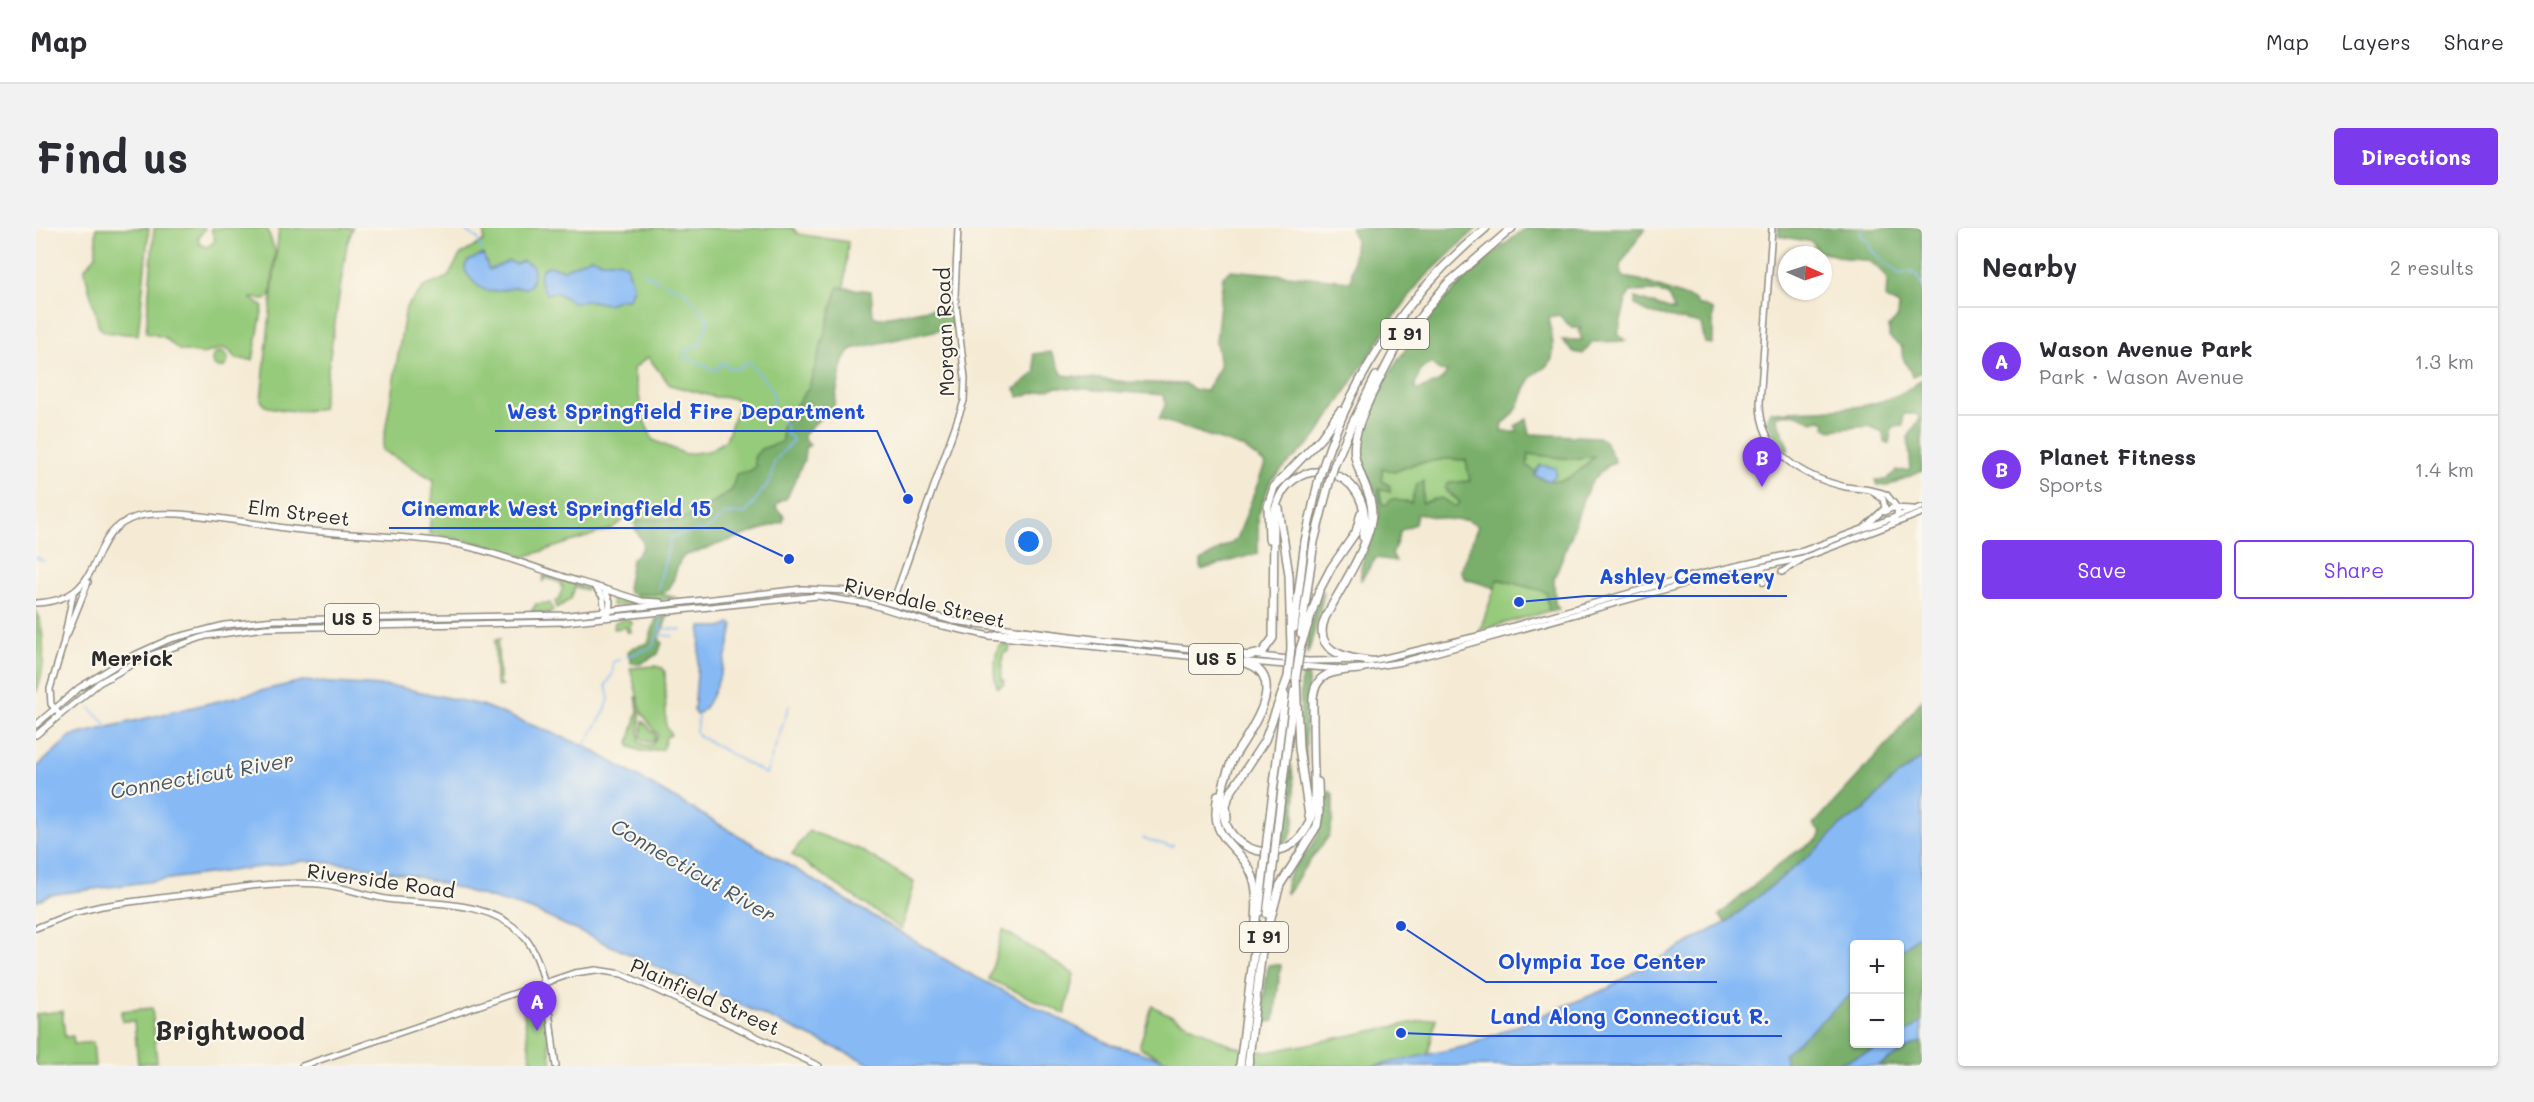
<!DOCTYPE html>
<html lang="en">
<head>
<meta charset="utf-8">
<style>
	:root { --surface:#fff; --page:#f2f2f3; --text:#2b2b33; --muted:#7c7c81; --line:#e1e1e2; --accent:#7c3aed }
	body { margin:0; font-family:Mali,sans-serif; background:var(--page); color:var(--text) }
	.controls { position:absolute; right:18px; bottom:18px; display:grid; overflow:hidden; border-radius:6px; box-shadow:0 2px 4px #0004 }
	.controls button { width:54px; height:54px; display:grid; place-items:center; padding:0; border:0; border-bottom:2px solid var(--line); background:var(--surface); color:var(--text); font:30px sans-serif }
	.compass { position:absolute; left:1742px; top:18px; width:54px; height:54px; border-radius:50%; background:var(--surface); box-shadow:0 2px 4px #0004; rotate:93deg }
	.you { position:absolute; left:993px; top:314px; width:21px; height:21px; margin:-15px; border:4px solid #fff; border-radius:50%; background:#1a73e8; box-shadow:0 0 0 9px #1a73e833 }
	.badge { display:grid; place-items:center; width:39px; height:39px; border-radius:50%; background:var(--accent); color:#fff; font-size:20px; font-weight:700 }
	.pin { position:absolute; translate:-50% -50px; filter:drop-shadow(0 2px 3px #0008) }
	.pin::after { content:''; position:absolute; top:32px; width:21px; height:18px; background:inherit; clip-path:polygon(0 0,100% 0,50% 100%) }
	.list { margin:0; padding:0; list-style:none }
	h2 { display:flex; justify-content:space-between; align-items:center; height:78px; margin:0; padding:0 24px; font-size:26px }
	h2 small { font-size:20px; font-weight:400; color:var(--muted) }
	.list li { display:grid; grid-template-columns:39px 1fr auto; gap:18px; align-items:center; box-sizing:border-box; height:108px; padding:0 24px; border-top:2px solid var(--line) }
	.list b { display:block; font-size:22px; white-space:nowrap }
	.list p { margin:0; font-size:20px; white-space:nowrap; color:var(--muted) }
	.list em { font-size:20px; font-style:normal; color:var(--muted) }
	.actions { display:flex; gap:12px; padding:18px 24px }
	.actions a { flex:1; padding:14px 0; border:2px solid var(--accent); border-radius:6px; text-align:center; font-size:21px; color:var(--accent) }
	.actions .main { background:var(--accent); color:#fff }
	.map { position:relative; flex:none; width:1886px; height:838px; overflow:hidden; border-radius:6px }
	header { display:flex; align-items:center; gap:36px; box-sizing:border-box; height:84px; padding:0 30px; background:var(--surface); border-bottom:2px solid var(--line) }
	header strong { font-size:28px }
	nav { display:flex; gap:33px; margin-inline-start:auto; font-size:21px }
	.intro { display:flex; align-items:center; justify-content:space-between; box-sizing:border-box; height:144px; padding:0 36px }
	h1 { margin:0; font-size:42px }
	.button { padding:15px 27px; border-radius:6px; background:var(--accent); color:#fff; font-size:21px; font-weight:700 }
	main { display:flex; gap:36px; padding:0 36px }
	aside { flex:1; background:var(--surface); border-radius:6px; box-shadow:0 2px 4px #0004 }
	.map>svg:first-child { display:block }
</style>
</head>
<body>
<header>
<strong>Map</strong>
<nav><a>Map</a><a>Layers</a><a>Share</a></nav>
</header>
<div class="intro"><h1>Find us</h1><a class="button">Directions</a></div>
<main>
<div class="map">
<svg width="1886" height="838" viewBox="0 0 1886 838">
	<rect width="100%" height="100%" fill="#fbf7ec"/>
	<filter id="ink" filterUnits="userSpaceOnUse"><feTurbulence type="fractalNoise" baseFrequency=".0167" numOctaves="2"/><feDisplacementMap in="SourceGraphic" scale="12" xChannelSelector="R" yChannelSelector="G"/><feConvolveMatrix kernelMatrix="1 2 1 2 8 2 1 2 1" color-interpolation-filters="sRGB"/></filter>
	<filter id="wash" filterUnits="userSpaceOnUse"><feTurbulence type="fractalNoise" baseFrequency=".008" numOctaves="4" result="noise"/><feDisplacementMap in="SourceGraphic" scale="24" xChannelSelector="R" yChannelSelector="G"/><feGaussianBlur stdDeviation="1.35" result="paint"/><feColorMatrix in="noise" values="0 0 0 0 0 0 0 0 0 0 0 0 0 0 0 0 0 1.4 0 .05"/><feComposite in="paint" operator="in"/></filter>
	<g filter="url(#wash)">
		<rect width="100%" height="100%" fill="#f5ebd5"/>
		<g fill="#97cb7b" stroke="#617b53" stroke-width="1.5" fill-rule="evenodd">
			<polygon points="60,0 113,0 102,107 69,104 63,99 49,45 49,40 60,27"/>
			<polygon points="118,0 169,0 162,11 165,17 171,19 179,13 175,0 231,0 239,23 235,68 230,71 214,70 227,78 217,132 199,131 194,123 187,120 166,126 143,122 128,109 110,105"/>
			<path d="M243 0H317L311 16 286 180C267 185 248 183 229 178L225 172Z"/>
			<path d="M448 0H757L762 6 812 14 808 64 773 193 668 289 604 298 589 291 575 301 488 329 448 316 393 306 398 252 346 222 370 79 388 59 412 49 424 27 448 13ZM612 129 634 157 679 169 698 170 703 175 690 212 673 223 649 226 617 212 609 195 597 141Z"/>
			<circle cx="184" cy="132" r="8"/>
			<path d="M1493 226 1535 231 1559 228C1546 243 1534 255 1513 253L1520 247 1504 237 1499 244 1491 237Z"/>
			<polygon points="1410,231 1430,232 1434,253 1412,255 1410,264 1424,274 1420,279 1398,271 1386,275 1388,253 1375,275 1356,272 1350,277 1346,276 1343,261 1354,264 1346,253 1346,239 1358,244 1378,236"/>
			<polygon points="508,347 509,347 552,360 550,362 539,359 535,371 521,380 519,373 523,372 527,358 524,358 525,355 510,350 507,353"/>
			<polygon points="1462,351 1511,364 1513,383 1444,402"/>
			<polygon points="599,366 626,366 641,370 619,372 598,369"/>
			<polygon points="574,367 606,375 577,378"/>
			<polygon points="514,375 517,384 495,384 500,376"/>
			<path d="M0 382C10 405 10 442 0 465Z"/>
			<polygon points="591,391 596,395 594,397 595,404 591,404 590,399 578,401 579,394"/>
			<polygon points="464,411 462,413 463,456 466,458 462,459 460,456 459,412"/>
			<path d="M974 416 973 423 967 426 965 452H968V456L962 460C956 450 958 428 963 418Z"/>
			<polygon points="619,438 626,440 629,444 630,498 635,507 630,509 627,521 608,524 594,519 593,515 602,483 600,468 604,487 603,514 608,517 616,517 622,507 606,485 594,440"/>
			<polygon points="607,493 619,506 619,511 615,514 607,513 605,509"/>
			<polygon points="773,603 823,621 878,654 865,701 756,626"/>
			<polygon points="967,702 1038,746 1029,786 953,751"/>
			<polygon points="506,760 516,838 496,838 485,767"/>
			<polygon points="1116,778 1196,818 1232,824 1400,790 1392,827 1353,838 1151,838 1131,833 1103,819"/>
			<polygon points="116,780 121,834 102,836 98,793 86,793 85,783"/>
			<polygon points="26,783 29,809 37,808 38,816 57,814 59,838 0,838 0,786"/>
		</g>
		<g fill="#79af6b" stroke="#526d4b" stroke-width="1.5" fill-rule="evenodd">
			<polygon points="1314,0 1441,0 1384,54 1357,91 1280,209 1235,252 1222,288 1222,325 1165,342 1165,333 1201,311 1229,236 1208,220 1123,191 1130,175 1127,167 1021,159 983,169 979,161 1000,144 997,126 1015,124 1027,147 1091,154 1149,156 1160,162 1170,163 1184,139 1180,113 1187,48 1195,42 1315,53 1319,11"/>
			<path d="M1490 0H1609L1584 37 1587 49 1604 52 1659 72 1661 76 1677 82V116L1669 115 1665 96 1613 85 1599 77V70L1639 83 1631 66 1616 63 1594 64 1590 72 1582 106 1590 113 1557 114 1547 126 1538 124 1526 112H1546L1543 103 1545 100H1536L1523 87 1513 89C1515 101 1519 119 1516 131 1513 139 1505 141 1499 146 1482 163 1489 181 1467 195L1465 204H1482L1479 198 1491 191 1494 206 1562 209 1569 213 1579 234 1573 236 1557 252 1547 271 1536 306 1518 350 1519 375 1523 381 1513 383 1510 364 1462 351 1459 360 1430 351 1424 343 1442 298 1430 292C1421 295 1393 287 1381 286L1379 296 1365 302 1356 327 1360 333 1340 330 1325 352C1322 327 1341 308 1343 283 1344 262 1325 243 1323 222 1322 202 1335 179 1344 162 1380 97 1430 44 1490 0ZM1396 135 1403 143 1411 144C1406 156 1393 157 1382 162L1378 160 1385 141ZM1493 226 1535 231 1558 228C1543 246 1522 263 1499 247V244L1491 237ZM1410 231 1430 232 1434 253 1412 255 1409 260 1424 274 1420 279 1405 270 1386 275 1388 253 1380 257 1375 275 1356 271 1350 277 1346 276 1343 261 1354 264V258L1346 253V240L1358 244 1378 236Z"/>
			<path d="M1742 0H1886V143L1876 149C1873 136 1865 134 1866 119L1853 109V98L1862 89 1863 78 1850 71 1851 53 1848 45 1836 35 1830 32 1813 31 1782 23 1776 14 1743 8Z"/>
			<path d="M802 59 835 63 837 88 843 90 915 77 917 99 816 121 807 133 798 177 768 206V211L774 217 769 220 768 232 751 270 742 275 740 280 748 288 747 294 648 328C634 343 643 366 618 366 609 366 602 367 593 365L591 361 596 331 606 321 607 314 599 301 602 293C615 290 624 291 636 292 654 292 680 272 696 262L700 246 714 243 719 239 718 229 725 221 746 214V197L773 159Z"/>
			<path d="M1886 151V243L1851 258 1841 257 1839 252H1850L1860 243 1875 242 1872 209 1884 191 1881 186H1867V198L1856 199 1853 215 1848 214 1847 204 1833 198 1793 202 1789 199 1790 194 1784 192 1776 194C1763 185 1755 183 1740 189L1753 221 1748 225 1731 194 1734 184C1784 180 1846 187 1886 151Z"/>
			<path d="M1288 362C1288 368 1274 422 1271 426 1269 404 1278 381 1288 362Z"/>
			<polygon points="632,387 623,411 626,415 622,426 604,436 595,435 592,424 596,420 612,415 620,391"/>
			<path d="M1266 443 1273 444 1270 481V543C1264 509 1263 477 1266 443Z"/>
			<polygon points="1886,471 1886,530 1855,553 1829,582 1805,597 1786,617 1690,695 1683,687 1753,628 1781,612 1785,605 1777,597 1856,511"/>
			<path d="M1255 535C1258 554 1265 605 1247 617L1246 610Z"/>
			<path d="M1294 563 1297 566V591L1293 608 1266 643 1256 660 1250 665C1247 643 1269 630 1279 613 1288 597 1287 579 1294 563Z"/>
			<polygon points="1886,704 1886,794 1864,809 1864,724"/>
			<polygon points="1232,737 1245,737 1238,793 1224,795"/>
			<polygon points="1818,764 1818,816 1853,816 1796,838 1753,838 1749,834 1747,826"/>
			<polygon points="1886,814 1886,838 1842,838 1875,818"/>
		</g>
		<g fill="#87baf5" stroke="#597290" stroke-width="1.5">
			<path d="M447 26 453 42 473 33 479 36 487 33 496 37 498 43 495 57 490 60C468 56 457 74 438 54 433 48 429 46 429 38L432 33Z"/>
			<path d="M555 29 565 33H582L591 37 597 58 593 71H585L571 76 556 73 536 74 520 64 511 66C504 58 501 49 507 40L514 38 528 42Z"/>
			<polygon points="1504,237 1520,240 1520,247 1513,253 1499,247"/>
			<path d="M694 395 697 397C694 415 678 482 660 487L658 483 665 399H689Z"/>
			<polygon points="266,453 362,459 445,477 549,518 741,630 930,744 1074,816 1151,838 839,838 496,682 383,649 319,637 268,633 13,667 0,674 0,540 35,508"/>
			<polygon points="1886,530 1886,704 1864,724 1864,716 1818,716 1818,764 1748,826 1749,834 1753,838 1338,838 1431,818 1573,760 1598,744 1691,694 1786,617 1805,597 1829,582 1855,553"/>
			<polygon points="1886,794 1886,814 1875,818 1842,838 1796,838 1853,816 1864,816 1864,809"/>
		</g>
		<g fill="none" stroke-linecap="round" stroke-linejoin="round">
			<g stroke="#87baf5" stroke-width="1.5">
				<polyline points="429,0 431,4 442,11 446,23"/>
				<path d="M1825 0V8L1835 15 1834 20C1842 32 1855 36 1862 46L1874 44 1882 48 1886 57"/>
				<polyline points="607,44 623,53"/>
				<polyline points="0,329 8,333"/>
				<polyline points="622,360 635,309 660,303 668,304 689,286 710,285 735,251 738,234 757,212 755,208 750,206 750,197 746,193 745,184 733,178 737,174 737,164 732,156 713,134 701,141 691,139 689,135 684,135 683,141 678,142 649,129 649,123 664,116 673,92 647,62 628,55"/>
				<polyline points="625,400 645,402"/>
				<polyline points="623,407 637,408"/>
				<polyline points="591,428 616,420 623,406 626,391"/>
				<polyline points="54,480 69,495 70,499"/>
				<polyline points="662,488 660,503 663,508 730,546 753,478"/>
				<polyline points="548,518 569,483 573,471 570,457 577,445 577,434 585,431"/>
				<polyline points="1106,610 1136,619 1137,617"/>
			</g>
		</g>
	</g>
	<g filter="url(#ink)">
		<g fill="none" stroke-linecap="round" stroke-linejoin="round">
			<defs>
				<g id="secondary">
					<path d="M1736 0 1724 175C1724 225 1767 249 1810 259 1823 261 1839 261 1851 267L1862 281 1861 287 1856 296"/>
					<polyline points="1848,284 1856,280 1877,281"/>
					<polyline points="1829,299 1849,280 1847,271 1838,265"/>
					<polyline points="559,359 567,369 569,386"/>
					<polyline points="857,374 928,173 929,150 919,68 922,0"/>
					<path d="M0 375C75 371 46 306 100 289 133 279 212 295 249 300 305 308 364 306 420 316 456 323 491 337 525 348 539 353 554 356 568 361L574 373 573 385"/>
					<polyline points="31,407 52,354"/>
					<polyline points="23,486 15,476 14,461 27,417 37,366"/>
					<path d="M0 700 37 685 66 678C99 673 132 669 165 665 204 659 244 653 283 656 309 658 333 670 358 672 401 676 460 673 490 711 513 740 514 801 520 838"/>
					<polyline points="266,838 538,745 560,742 586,746 783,838"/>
				</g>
				<g id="primary">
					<polyline points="1717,343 1725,346 1728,354"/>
					<polyline points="1746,344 1765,332"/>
					<polyline points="568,361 606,373 624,374"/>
					<path d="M954 408C968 399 1031 414 1054 412"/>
					<polyline points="1212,434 1304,441"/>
					<polyline points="1322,441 1366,434 1656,354 1767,330 1886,285"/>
					<polyline points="0,497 43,460 90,431 134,411 189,397 239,392 533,387 766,361 812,363 917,393 1058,411 1272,433 1340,432 1446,407 1643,351 1767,323 1886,279"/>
					<polyline points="0,507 63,455 109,429 170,408 229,400 528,394 782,368 834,376 898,396 954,408 1190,432"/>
				</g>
				<g id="highway">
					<polyline points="1360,119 1411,56 1476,0"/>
					<path d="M1288 235C1319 143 1375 61 1450 0"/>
					<polyline points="1298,238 1316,196 1340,148"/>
					<polyline points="1243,281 1253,347 1255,420"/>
					<polyline points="1233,311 1232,278 1238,259 1285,210 1304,183"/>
					<polyline points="1258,400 1269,313 1282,255"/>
					<polyline points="1265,406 1278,314 1293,255"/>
					<polyline points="1264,421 1283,363 1295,340 1320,304 1325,285"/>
					<path d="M1211 428 1226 425 1237 410 1238 289C1247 218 1342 235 1327 309"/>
					<path d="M1187 432C1197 433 1210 433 1219 439 1250 459 1208 511 1195 534"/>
					<path d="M1333 433C1308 430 1276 422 1289 390 1303 363 1330 323 1335 294 1340 269 1323 251 1319 228 1313 200 1349 143 1361 117"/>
					<polyline points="1260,449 1263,520 1273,588"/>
					<path d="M1197 531C1152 622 1255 655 1275 589 1280 575 1278 558 1278 543 1277 518 1277 493 1277 469 1280 442 1302 443 1324 441"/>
					<path d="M1182 567C1171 615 1205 615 1217 649 1224 670 1219 698 1218 720"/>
					<polyline points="1191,591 1190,578 1193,567 1229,512 1252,449"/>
					<polyline points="1240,611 1258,463"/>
					<polyline points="1231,612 1249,467"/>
					<polyline points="1223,684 1229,632"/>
					<polyline points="1231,686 1238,631"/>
					<polyline points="1227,718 1244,657 1281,598 1283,585 1282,554"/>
					<polyline points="1204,838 1219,715"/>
					<polyline points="1212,838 1227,714"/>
				</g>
			</defs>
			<use href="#secondary" stroke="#908b80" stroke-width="8"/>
			<use href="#primary" stroke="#908b80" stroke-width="8"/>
			<use href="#highway" stroke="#908b80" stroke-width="10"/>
			<use href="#secondary" stroke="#fff" stroke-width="5"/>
			<use href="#primary" stroke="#fff" stroke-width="5"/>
			<use href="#highway" stroke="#fff" stroke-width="7"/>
			<defs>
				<g id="highway-bridge">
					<polyline points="1282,255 1288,235"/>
					<polyline points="1293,255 1298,238"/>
					<polyline points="1252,449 1255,420"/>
					<polyline points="1260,449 1264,421"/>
					<polyline points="1238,631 1240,611"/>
					<polyline points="1229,632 1231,612"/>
				</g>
			</defs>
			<use href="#highway-bridge" stroke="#908b80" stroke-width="10" stroke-linecap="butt"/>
			<use href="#highway-bridge" stroke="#fff" stroke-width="7"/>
		</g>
	</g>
	<g text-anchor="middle" stroke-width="4.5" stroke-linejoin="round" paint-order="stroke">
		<g fill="#fbf7ec" stroke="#696865" stroke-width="1.5">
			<rect x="1345" y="91" width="48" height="30" rx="4.5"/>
			<rect x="289" y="376" width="54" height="30" rx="4.5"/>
			<rect x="1153" y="416" width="54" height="30" rx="4.5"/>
			<rect x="1204" y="694" width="48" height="30" rx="4.5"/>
		</g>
		<g font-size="18" font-weight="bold" fill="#2b2b2b">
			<text x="1369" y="112">I 91</text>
			<text x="316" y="397">US 5</text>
			<text x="1180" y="437">US 5</text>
			<text x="1228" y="715">I 91</text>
		</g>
		<g font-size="20" fill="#2b2b2b" stroke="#fbf7ec">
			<text transform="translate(909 104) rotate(-92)" y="7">Morgan Road</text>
			<text transform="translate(263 285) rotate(7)" y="7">Elm Street</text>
			<text transform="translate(889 375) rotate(13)" y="7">Riverdale Street</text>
			<text transform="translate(345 653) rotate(8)" y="7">Riverside Road</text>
			<text transform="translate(669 769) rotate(24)" y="7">Plainfield Street</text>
		</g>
		<g font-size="21" font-weight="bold" fill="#2b2b2b" stroke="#fbf7ec">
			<text x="96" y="438">Merrick</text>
		</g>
		<g font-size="21" font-style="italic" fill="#475668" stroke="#fbf7ec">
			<text transform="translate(166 548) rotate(-10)" y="7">Connecticut River</text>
			<text transform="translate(657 643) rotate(30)" y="7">Connecticut River</text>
		</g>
		<g font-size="26" font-weight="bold" fill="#2b2b2b" stroke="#fbf7ec">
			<text x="194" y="812">Brightwood</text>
		</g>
	</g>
	<path fill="none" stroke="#1d4ed8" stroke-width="2" d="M872 271L841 203H459M753 331L687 300H353M1483 374L1551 368H1751M1365 698L1450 754H1681M1365 805L1442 808H1746"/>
	<g fill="#1d4ed8" stroke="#fbf7ec" stroke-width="2">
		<circle cx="872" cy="271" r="6"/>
		<circle cx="753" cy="331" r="6"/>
		<circle cx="1483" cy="374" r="6"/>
		<circle cx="1365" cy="698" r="6"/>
		<circle cx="1365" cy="805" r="6"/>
	</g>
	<g font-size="21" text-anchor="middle" font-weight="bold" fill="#1d4ed8" stroke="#fbf7ec" stroke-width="4.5" stroke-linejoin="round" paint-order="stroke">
		<text x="650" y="191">West Springfield Fire Department</text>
		<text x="520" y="288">Cinemark West Springfield 15</text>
		<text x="1651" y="356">Ashley Cemetery</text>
		<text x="1566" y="741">Olympia Ice Center</text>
		<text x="1594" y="796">Land Along Connecticut R.</text>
	</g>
</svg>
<div class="controls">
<button>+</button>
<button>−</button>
</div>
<svg class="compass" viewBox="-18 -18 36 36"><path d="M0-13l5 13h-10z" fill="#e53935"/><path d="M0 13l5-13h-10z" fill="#7c7c81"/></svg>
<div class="you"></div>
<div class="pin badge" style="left:501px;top:803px">A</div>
<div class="pin badge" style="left:1726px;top:259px">B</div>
</div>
<aside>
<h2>Nearby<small>2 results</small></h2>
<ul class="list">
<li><span class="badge">A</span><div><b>Wason Avenue Park</b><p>Park · Wason Avenue</p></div><em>1.3 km</em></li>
<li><span class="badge">B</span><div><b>Planet Fitness</b><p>Sports</p></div><em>1.4 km</em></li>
</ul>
<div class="actions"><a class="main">Save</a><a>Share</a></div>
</aside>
</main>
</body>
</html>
